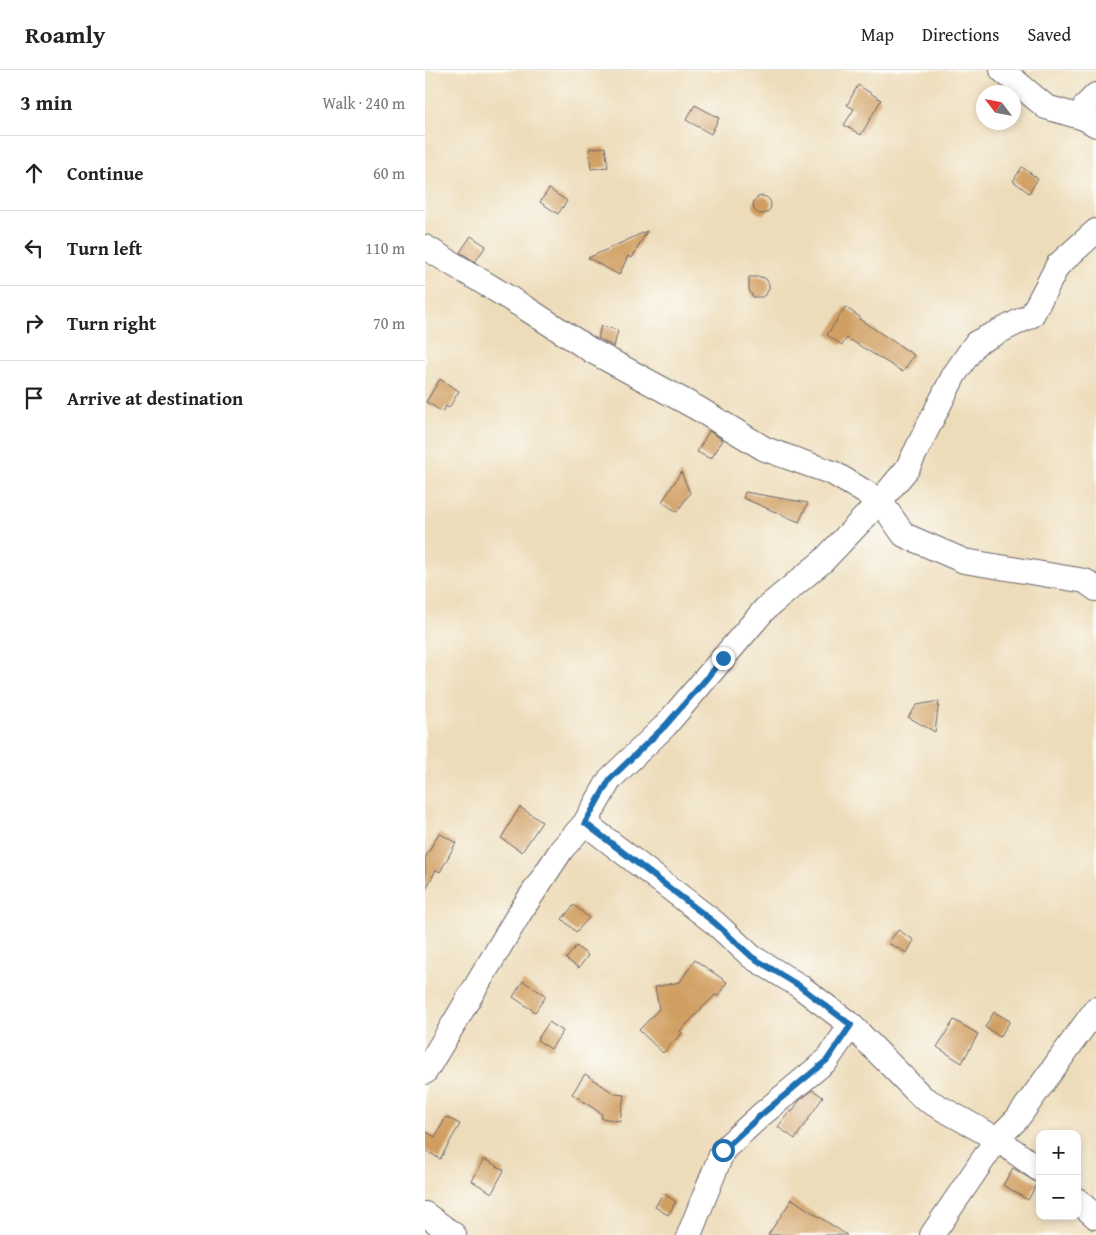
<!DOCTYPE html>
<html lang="en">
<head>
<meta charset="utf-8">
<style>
	:root { --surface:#fff; --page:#f2f2f2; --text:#222; --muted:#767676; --line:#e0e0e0 }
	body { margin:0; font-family:"Gentium Book Plus",serif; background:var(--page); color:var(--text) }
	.controls { position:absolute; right:15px; bottom:15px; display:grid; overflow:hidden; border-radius:10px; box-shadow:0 2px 8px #0003 }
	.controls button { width:45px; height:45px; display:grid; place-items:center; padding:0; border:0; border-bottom:1px solid var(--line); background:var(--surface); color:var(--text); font:25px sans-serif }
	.compass { position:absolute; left:551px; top:15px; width:45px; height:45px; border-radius:50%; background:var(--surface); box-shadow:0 2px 8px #0003; rotate:302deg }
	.stop { position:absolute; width:15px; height:15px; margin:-11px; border:4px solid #1f6fb2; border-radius:50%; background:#fff }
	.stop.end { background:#1f6fb2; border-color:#fff; box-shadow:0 1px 5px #0008 }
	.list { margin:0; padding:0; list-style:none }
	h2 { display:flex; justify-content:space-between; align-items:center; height:65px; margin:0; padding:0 20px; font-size:21px }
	h2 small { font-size:16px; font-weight:400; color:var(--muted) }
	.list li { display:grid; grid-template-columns:32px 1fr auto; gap:15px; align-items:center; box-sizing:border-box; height:75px; padding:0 20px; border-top:1px solid var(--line) }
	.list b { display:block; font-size:19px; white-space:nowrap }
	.list em { font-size:16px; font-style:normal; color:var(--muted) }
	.icon { flex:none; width:28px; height:28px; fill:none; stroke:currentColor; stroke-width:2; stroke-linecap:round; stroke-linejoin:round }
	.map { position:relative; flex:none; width:671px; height:1165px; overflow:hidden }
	header { display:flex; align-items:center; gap:30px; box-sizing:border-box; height:70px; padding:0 25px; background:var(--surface); border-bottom:1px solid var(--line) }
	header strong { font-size:24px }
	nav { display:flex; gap:28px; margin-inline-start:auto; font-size:18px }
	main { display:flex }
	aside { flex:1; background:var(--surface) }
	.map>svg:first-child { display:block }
</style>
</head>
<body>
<header>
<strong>Roamly</strong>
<nav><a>Map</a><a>Directions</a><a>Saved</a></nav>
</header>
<main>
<aside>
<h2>3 min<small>Walk · 240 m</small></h2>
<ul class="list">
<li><svg class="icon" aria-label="ahead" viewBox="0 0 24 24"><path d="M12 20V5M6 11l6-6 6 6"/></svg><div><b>Continue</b></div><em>60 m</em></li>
<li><svg class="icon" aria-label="left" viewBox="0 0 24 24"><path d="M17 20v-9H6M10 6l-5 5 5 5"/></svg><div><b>Turn left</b></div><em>110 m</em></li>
<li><svg class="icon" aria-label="right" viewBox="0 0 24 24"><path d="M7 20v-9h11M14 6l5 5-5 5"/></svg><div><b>Turn right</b></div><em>70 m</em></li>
<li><svg class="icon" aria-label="arrive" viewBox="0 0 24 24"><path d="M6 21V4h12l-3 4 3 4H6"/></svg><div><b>Arrive at destination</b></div></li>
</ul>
</aside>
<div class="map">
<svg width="671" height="1165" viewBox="0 0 671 1165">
	<rect width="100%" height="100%" fill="#fdfcf7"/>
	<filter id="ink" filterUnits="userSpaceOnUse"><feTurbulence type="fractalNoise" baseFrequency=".02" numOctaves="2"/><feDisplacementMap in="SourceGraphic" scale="10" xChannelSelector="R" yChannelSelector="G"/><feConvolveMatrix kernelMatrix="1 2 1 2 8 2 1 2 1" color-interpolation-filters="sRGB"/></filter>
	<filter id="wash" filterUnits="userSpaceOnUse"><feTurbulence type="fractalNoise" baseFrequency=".0096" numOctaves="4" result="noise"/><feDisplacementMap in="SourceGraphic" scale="20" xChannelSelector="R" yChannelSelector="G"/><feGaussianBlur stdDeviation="1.12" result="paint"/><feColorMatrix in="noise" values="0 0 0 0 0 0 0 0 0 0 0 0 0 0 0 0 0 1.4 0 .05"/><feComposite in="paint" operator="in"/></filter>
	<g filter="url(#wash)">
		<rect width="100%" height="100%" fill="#eddcb9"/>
		<g id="blocks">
			<g fill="#d09e60">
				<polygon points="433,15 456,30 436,65 419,55 429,39 422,35"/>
				<polygon points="270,35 294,48 286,64 261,50"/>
				<polygon points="180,77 183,97 166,99 164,79"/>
				<polygon points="597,97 613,109 604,123 588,111"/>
				<polygon points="124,119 142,131 133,144 115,132"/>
				<circle cx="337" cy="135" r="9"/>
				<polygon points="222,161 207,188 203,186 194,205 163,188"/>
				<polygon points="46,166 61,176 50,192 35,182"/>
				<polygon points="324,207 337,207 341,209 344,214 344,219 341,224 337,227 328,227 324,220"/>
				<polygon points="420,237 435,247 434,249 489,285 478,302 422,268 417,275 402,265"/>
				<polygon points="176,256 193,260 189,277 173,268"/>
				<polygon points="15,309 34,321 24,338 21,336 18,342 1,332"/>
				<polygon points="284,361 298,370 286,389 272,382"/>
				<polygon points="256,402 265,423 252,442 237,432"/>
				<polygon points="320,422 383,433 374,452 318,428"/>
				<polygon points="514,631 510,662 483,647 492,635"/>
				<polygon points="95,737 117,752 97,782 76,768"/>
				<polygon points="14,763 31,773 15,802 11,800 0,821 0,788"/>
				<polygon points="149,835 164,848 151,862 137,849"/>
				<polygon points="473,860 489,870 482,883 463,873"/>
				<polygon points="151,876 163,885 154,898 141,889"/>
				<polygon points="270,890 302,912 293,926 290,925 255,961 257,963 238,983 214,960 234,939 230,917 255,912"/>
				<polygon points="98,911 121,926 110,942 88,927"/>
				<polygon points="569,942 585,951 575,967 560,957"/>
				<polygon points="529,950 553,964 537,993 512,977"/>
				<polygon points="124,952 138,961 126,979 112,970"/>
				<polygon points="160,1004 190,1024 199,1025 195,1051 176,1048 177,1044 147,1024"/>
				<polygon points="388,1020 398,1027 370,1069 353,1057 365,1041 367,1042 374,1031"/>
				<polygon points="21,1047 35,1054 15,1089 0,1080 0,1061 10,1067"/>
				<polygon points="59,1089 79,1100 67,1123 47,1111"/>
				<polygon points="588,1098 612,1113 603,1130 578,1115"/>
				<polygon points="238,1123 251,1132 243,1145 230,1137"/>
				<polygon points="367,1129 422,1165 343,1165"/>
			</g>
		</g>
	</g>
	<g filter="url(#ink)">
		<use href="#blocks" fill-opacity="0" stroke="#696367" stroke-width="1"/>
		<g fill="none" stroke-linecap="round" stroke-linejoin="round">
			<defs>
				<g id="street">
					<polyline points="577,0 621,37 659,48 671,55"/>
					<polyline points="659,48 660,36 671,25"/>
					<polyline points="0,177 102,239 167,281 272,338 340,379 408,403 455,431 479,465 539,491 660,511 671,519"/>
					<polyline points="160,753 290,853 327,887 373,915 426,955"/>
					<polyline points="0,1002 94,844 137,779 160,753 185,709 240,656 340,539 398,491 455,431 482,399 529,305 551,273 607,245 633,195 671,161"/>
					<polyline points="652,1130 671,1147"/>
					<polyline points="0,1144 29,1165"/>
					<polyline points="264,1165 298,1080 336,1045 402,990 426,955 498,1028 572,1069 615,1100"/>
					<polyline points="507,1165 572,1069 592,1049 671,939"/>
				</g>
			</defs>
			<use href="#street" stroke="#696367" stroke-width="26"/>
			<use href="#street" stroke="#fff" stroke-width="24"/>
		</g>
	</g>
	<g fill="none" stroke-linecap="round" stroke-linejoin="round" filter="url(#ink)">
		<polyline stroke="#1f6fb2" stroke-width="6" points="298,1080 336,1045 402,990 426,955 373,915 327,887 290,853 160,753 185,709 240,656 282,608 298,588"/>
	</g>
</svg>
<div class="controls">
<button>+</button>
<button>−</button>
</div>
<svg class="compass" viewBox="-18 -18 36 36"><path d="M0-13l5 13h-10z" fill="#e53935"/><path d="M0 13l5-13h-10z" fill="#767676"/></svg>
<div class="stop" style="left:298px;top:1080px"></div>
<div class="stop end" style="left:298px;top:588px"></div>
</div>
</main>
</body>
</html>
